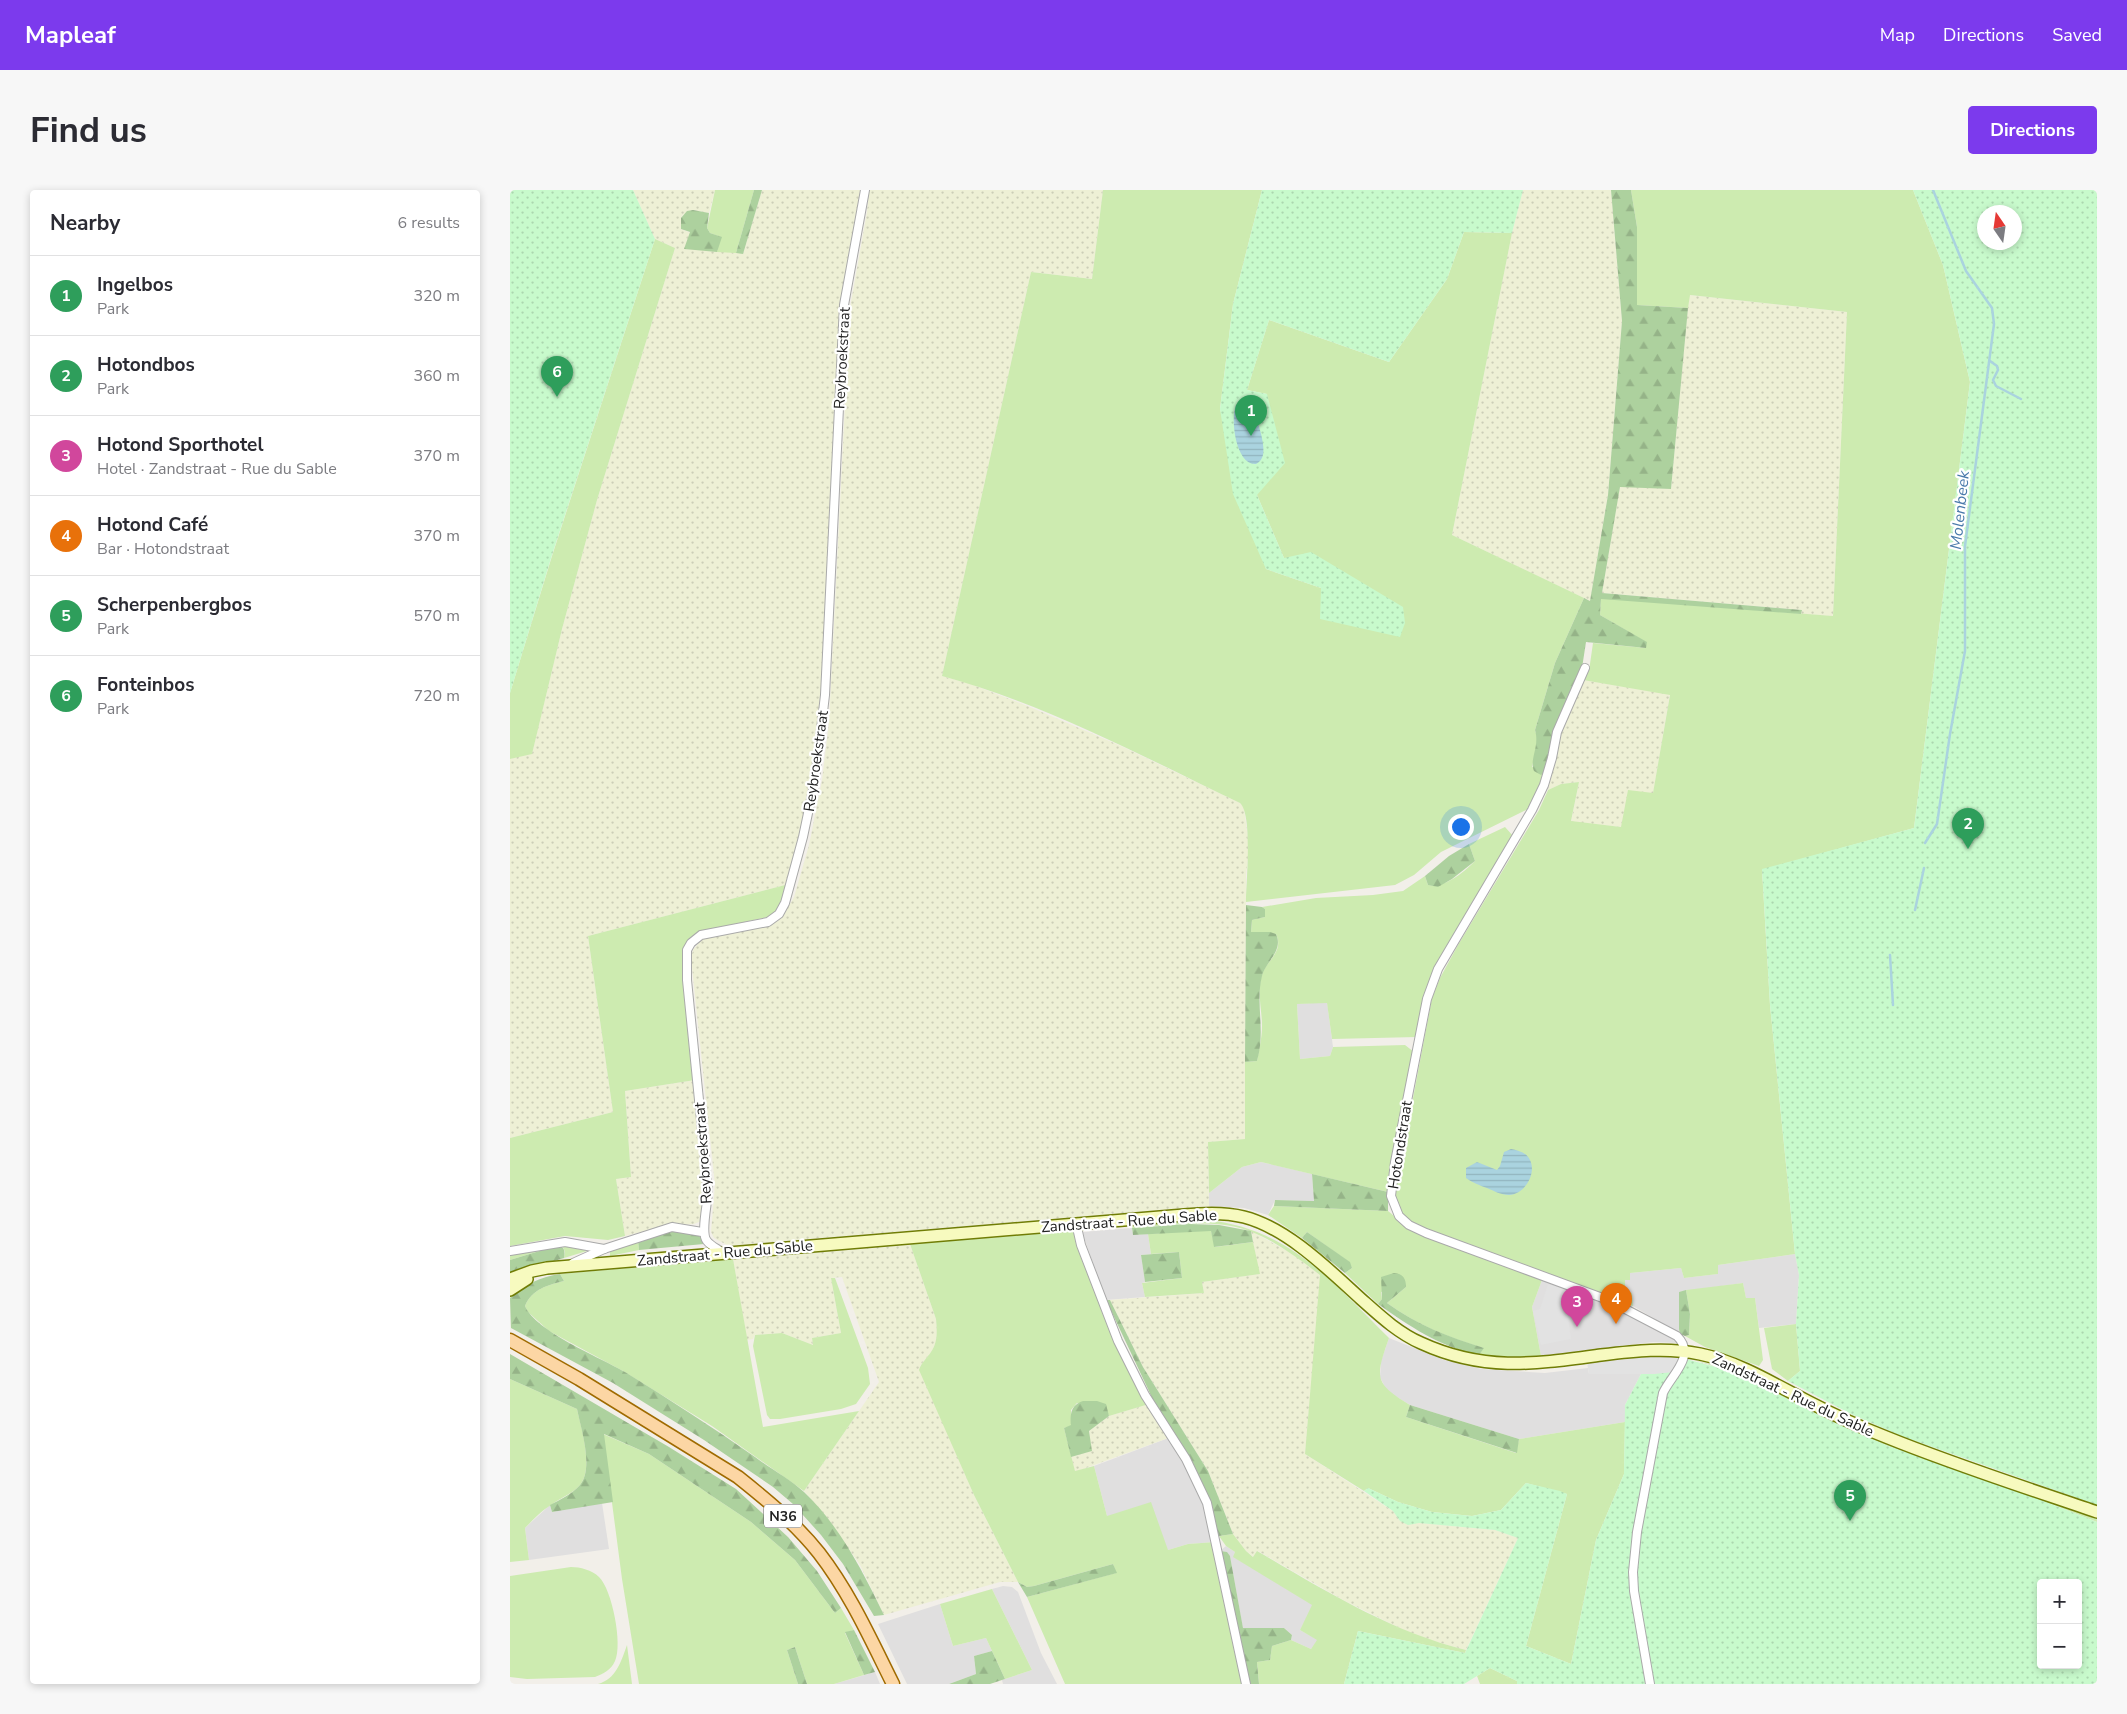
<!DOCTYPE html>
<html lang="en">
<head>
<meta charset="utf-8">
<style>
	:root { --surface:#fff; --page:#f7f7f7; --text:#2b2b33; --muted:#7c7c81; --line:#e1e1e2; --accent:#7c3aed }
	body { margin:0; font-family:"Nunito Sans",sans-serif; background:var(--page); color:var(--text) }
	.controls { position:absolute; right:15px; bottom:15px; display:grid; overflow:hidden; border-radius:5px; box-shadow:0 2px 8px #0003 }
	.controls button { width:45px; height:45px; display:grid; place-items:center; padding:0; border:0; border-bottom:1px solid var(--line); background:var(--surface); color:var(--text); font:25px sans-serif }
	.compass { position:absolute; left:1467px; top:15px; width:45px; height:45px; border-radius:50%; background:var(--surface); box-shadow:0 2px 8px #0003; rotate:347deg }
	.you { position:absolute; left:950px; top:636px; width:18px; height:18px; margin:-12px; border:4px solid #fff; border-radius:50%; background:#1a73e8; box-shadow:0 0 0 8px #1a73e833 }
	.badge { display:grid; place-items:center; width:32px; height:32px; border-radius:50%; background:var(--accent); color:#fff; font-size:16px; font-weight:700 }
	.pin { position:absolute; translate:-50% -41px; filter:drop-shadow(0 1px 2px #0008) }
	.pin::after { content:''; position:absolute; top:26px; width:18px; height:15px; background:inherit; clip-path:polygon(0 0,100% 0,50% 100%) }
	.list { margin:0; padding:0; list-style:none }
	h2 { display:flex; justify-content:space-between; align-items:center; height:65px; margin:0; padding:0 20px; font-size:21px }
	h2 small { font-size:16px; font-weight:400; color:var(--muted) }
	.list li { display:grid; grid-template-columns:32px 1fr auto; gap:15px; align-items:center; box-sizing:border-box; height:80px; padding:0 20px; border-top:1px solid var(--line) }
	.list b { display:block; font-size:19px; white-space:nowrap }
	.list p { margin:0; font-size:16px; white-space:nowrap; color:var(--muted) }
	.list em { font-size:16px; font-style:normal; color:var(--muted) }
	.map { position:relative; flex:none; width:1587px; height:1494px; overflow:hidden; border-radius:5px }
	header { display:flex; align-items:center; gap:30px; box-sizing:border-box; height:70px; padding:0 25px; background:var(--accent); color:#fff }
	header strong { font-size:24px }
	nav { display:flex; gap:28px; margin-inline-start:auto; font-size:18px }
	.intro { display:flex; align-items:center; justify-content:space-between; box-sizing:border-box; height:120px; padding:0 30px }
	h1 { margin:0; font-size:35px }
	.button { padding:12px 22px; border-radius:5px; background:var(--accent); color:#fff; font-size:18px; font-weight:700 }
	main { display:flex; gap:30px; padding:0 30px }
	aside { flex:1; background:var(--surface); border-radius:5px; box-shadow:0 2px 8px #0003 }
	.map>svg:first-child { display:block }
</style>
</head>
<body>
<header>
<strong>Mapleaf</strong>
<nav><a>Map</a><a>Directions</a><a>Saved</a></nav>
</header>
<div class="intro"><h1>Find us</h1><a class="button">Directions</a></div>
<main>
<aside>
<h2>Nearby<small>6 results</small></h2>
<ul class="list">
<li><span class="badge" style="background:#2e9e5b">1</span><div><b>Ingelbos</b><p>Park</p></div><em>320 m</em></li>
<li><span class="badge" style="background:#2e9e5b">2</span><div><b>Hotondbos</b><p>Park</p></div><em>360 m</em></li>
<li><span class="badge" style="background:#d1479c">3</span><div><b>Hotond Sporthotel</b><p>Hotel · Zandstraat - Rue du Sable</p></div><em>370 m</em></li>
<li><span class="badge" style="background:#e8710a">4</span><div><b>Hotond Café</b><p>Bar · Hotondstraat</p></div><em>370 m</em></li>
<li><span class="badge" style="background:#2e9e5b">5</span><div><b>Scherpenbergbos</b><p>Park</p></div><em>570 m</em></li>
<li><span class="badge" style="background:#2e9e5b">6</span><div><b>Fonteinbos</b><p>Park</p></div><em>720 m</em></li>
</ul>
</aside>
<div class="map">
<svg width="1587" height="1494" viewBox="0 0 1587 1494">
	<defs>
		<pattern id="farmland-dots" width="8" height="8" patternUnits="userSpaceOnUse" patternTransform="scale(1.25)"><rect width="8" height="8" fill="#eef0d5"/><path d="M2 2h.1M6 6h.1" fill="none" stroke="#ccceb7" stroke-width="1.8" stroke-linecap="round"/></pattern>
		<pattern id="forest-firs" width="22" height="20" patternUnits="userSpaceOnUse" patternTransform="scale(1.25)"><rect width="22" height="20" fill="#add19e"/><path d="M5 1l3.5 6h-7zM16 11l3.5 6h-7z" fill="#95b388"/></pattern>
		<pattern id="park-dots" width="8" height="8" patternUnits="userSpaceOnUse" patternTransform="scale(1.25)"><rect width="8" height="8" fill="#c8facc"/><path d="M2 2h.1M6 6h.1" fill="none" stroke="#acd6af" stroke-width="1.8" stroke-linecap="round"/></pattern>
		<pattern id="water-rules" width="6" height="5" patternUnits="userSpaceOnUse" patternTransform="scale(1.25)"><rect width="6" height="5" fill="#aad3df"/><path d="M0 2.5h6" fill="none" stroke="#92b5bf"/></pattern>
	</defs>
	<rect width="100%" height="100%" fill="#f2efe9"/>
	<g fill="#e0dfdf">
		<polygon points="817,812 823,857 820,866 790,869 787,814"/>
		<polygon points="751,972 802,984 804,1011 765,1010 758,1025 734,1018 699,1016 699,1003 732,977"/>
		<polygon points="622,1038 623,1045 638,1044 641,1064 631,1065 635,1092 632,1093 635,1107 596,1110 572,1042"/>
		<polygon points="1285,1064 1289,1085 1286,1134 1249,1138 1245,1108 1236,1108 1233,1093 1169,1102 1170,1144 1123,1116 1122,1103 1115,1103 1115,1090 1120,1083 1171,1078 1174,1088 1208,1084 1208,1075"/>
		<polygon points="1032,1090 1098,1112 1164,1147 1167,1153 1143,1152 1031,1166 1022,1117"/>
		<polygon points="879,1148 934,1170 971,1179 1035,1183 1078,1178 1079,1184 1131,1184 1115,1215 1115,1232 1009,1249 900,1215 877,1201 870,1187 871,1171"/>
		<polygon points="661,1247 695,1315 705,1352 678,1354 658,1360 597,1326 584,1276"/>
		<polygon points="92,1313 99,1359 19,1370 15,1338 40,1315 42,1322"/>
		<polygon points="716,1356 725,1362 724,1367 803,1415 790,1440 808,1450 801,1459 781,1450 782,1445 774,1438 733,1439 720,1366 710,1361"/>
		<polygon points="493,1396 502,1397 508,1402 531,1463 547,1494 493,1494 492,1490 522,1480 482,1399"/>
		<polygon points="430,1414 443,1456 476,1448 482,1461 464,1466 466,1484 439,1494 397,1494 368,1434"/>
		<polygon points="365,1482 370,1494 324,1494"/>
	</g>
	<g fill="url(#farmland-dots)">
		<polygon points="123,0 205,0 199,23 183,20 173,25 171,28 171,39 233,64 252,0 351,0 334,102 309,555 279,694 78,746 103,922 0,948 0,569 22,563 52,439 87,310 165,58 145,49"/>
		<polygon points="359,0 593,0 582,89 521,82 432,486 458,493 520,517 611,556 730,613 734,618 739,657 736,686 735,949 698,952 699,1016 225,1055 217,1055 204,1048 201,1042 205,995 181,768 183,760 192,749 259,734 268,731 273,726 284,707 299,655 312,590 319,533 339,135 341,112 357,22"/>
		<polygon points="1013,0 1101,0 1112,131 1098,305 1080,411 942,345 1002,43"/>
		<polygon points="1179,105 1337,122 1323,426 1291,424 1292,420 1092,403 1110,296 1161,299"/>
		<polygon points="1073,490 1160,504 1143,604 1111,637 1061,632 1069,592 1051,594 1038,600 1052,538"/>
		<polygon points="185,890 196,1012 191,1031 184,1034 154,1036 115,1046 106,989 121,987 115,901"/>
		<polygon points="741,1041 781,1063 811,1085 795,1264 883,1321 890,1331 985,1340 1008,1348 956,1460 908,1447 835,1411 748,1361 744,1367 736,1361 723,1344 698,1281 633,1177 600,1110 694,1103 692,1092 749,1084"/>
		<polygon points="400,1054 426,1129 427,1142 426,1152 422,1161 410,1176 464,1305 508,1392 490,1392 374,1425 350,1375 320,1332 294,1301 369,1192 332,1087 321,1088 331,1143 302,1148 303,1155 272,1143 245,1145 243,1149 237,1150 223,1069"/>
		<polygon points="639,1214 661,1247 565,1282 561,1267 581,1261 579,1241 599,1226"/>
	</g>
	<g fill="#cdebb0">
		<polygon points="205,0 244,0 226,63 207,62 211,47 200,43 197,38"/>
		<path d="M593 0H752L723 114 710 219 756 379 811 398 890 447 774 368 747 305 757 204 737 200 759 130 879 172 937 89 954 42 1002 43 942 345 1074 408 1045 473 1025 540 1028 550 1022 577 1036 579 1020 618 931 662 904 685 885 695 736 712C736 692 743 625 730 613 634 567 535 514 432 486L521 82 582 89Z"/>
		<path d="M1121 0H1403L1433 75 1460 192 1404 638 1252 680 1260 815 1285 1064 1208 1075V1084L1174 1088 1171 1078 1120 1083V1090H1115V1102L1122 1103 1123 1116 922 1042C901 1032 889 1028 885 1003L922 808 930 788 948 755 1029 620 1038 600 1051 594 1069 592 1061 631 1111 637 1118 600 1143 603 1160 505 1073 490 1079 481 1083 453 1136 458V452L1090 425 1091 408 1323 426 1337 122 1180 105 1178 118 1127 115V37Z"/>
		<polygon points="145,49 165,58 87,310 52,439 22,564 0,569 0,503 42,366"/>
		<path d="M995 637 1004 647 944 746 907 847 822 849 817 813 787 814 790 869 820 866 823 857 895 855 904 862 878 1002 751 972 732 977 699 1003 698 952 735 949V872L747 871C749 860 752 848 752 836 752 819 746 799 753 782 758 770 774 761 766 744L741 742 742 730 755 727V719L752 717 806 708 863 705 893 701 915 686 918 695C935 698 953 683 965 671L959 654Z"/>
		<path d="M279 694 268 720 262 726 189 742C179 748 174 754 173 765L185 890 115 901 121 987 106 989 115 1046 98 1050 55 1046 0 1056V948L103 922 78 746Z"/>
		<path d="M764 1016 878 1021 900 1039 927 1051 1032 1090 1022 1117 1031 1166 985 1168 969 1165 973 1158C938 1147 907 1135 877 1113L896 1097 871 1102 872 1109 868 1114 835 1083 842 1078 839 1072 797 1042 792 1048 758 1025Z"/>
		<path d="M696 1030C780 1038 823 1093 879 1148 865 1188 864 1193 900 1215L896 1227 1006 1263 1009 1249 1115 1232 1114 1284 1086 1350 1061 1474 1016 1456 1057 1304 1016 1293 991 1320 962 1326 922 1322 888 1312 858 1298 854 1301 795 1264 810 1085C789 1069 767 1052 742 1042 706 1027 660 1036 622 1038V1035Z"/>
		<path d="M564 1041 588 1109 639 1214 599 1226 596 1219 567 1213 561 1220V1236L554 1238 565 1281 584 1276 597 1326 641 1312 658 1360 678 1354 705 1352 735 1494H555L517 1407 606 1383 603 1374 524 1396 517 1397 508 1392 464 1305 409 1180C411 1173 417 1168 421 1162 428 1152 427 1141 426 1129L400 1054Z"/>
		<polygon points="679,1041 701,1041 705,1057 743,1052 750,1084 692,1092 694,1103 635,1107 632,1093 672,1088 669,1062 641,1064 638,1044"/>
		<polygon points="128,1050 129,1060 100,1066 100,1062 103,1059"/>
		<polygon points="49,1055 0,1070 0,1063 49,1055 77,1059 77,1061 54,1068 55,1062 53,1057"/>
		<path d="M223 1069 253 1237 349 1221 294 1301 202 1236 113 1181 39 1141 18 1122 15 1116C22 1099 38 1095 54 1091L50 1084Z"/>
		<polygon points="321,1088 325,1088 358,1178 360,1194 346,1214 331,1219 270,1229 260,1229 257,1225 243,1156 245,1145 272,1143 303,1155 302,1148 331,1143"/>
		<polygon points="1233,1093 1236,1108 1245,1108 1253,1170 1249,1176 1195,1157 1175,1146 1179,1145 1180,1124 1176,1100"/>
		<polygon points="1286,1134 1290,1181 1278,1191 1262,1179 1254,1138"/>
		<polygon points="1173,1167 1226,1181 1318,1228 1378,1255 1587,1329 1587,1332 1495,1296 1378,1256 1317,1229 1221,1181"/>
		<path d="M0 1189 67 1219C71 1238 84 1278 70 1295 62 1304 50 1308 41 1315 31 1321 23 1330 15 1338L19 1370 0 1372Z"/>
		<polygon points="93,1244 139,1264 241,1332 285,1370 325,1423 331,1418 344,1440 335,1443 354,1485 324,1494 297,1494 285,1457 277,1460 288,1494 129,1494 112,1389"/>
		<path d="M723 1344 736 1361 743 1367 747 1361C814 1400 881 1442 956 1460L955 1463 848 1441 834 1494H749L747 1472 760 1470 762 1456 781 1450 801 1459 807 1450 790 1440 802 1415 723 1367 725 1362 716 1356 709 1346Z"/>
		<path d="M61 1377C70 1377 82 1380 89 1387 102 1399 113 1455 105 1471 101 1480 93 1484 85 1487L17 1489 0 1487V1386Z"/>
		<polygon points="482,1399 522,1480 495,1489 476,1448 443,1456 430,1414"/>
		<path d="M117 1455 122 1494H88C106 1489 111 1472 117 1455Z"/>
		<polygon points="980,1478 1007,1491 1007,1494 970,1494 967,1486"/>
	</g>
	<g fill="url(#forest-firs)">
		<polygon points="244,0 252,0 233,64 226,63"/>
		<path d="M1101 0H1121L1127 37V115L1178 118 1161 299 1110 297 1092 403 1292 420 1291 424 1091 409 1090 425 1137 452 1136 458 1076 452 1072 478 1045 540 1042 561 1034 583 1031 585 1024 581C1019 569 1030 557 1025 540L1045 473 1074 408 1080 411 1098 305 1112 131Z"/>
		<polygon points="183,20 199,23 197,38 200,43 212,47 207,62 174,59 180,42 171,39 171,28 177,21"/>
		<polygon points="959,654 965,671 942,689 928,697 918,695 915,686 939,666"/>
		<path d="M736 715 752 717 755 719V727L742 730 741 742H760L766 744C774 761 755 772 752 786 745 814 756 840 747 871L735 872Z"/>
		<polygon points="802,984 878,1002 878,1021 764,1016 765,1010 804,1011"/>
		<polygon points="679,1034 709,1035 741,1041 743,1052 704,1057 701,1041 623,1045 622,1038"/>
		<polygon points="164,1040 188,1045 194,1050 194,1054 129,1060 128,1050"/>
		<polygon points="797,1042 840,1072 842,1078 835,1083 792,1048"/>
		<path d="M49 1055C55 1058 55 1062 54 1068L0 1085V1070Z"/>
		<polygon points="669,1062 672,1088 635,1092 631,1065"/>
		<path d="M884 1083C893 1084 896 1088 896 1097L877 1113C907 1135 939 1147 974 1158L969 1165C928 1156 901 1137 868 1114L872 1109 871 1087Z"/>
		<path d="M50 1084 54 1091C38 1095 22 1099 15 1116 25 1141 91 1168 115 1182 159 1209 202 1237 245 1267 261 1279 280 1289 294 1302 330 1336 353 1382 374 1425L364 1426 333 1374 311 1345 283 1314 263 1297 194 1250 103 1193 1 1138 0 1108C14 1094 31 1087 50 1084Z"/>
		<polygon points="1176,1100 1180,1124 1179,1145 1175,1146 1170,1144 1169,1139 1169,1102"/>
		<polygon points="596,1110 600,1110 633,1177 698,1281 723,1344 709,1346 704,1331 646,1216"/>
		<path d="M0 1164 159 1257 226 1299 278 1347 307 1381 331 1418 325 1423 285 1370 241 1332 139 1264 94 1244 103 1312 42 1322 40 1315C50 1310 62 1304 70 1295 84 1278 71 1239 67 1219L0 1189Z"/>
		<path d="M573 1211H587L596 1214 599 1226 579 1241 582 1261 561 1267 554 1238 561 1235C560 1224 561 1215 573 1211Z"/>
		<polygon points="900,1215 1009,1249 1007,1263 896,1227"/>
		<polygon points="710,1361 717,1362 720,1366 733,1438 774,1438 782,1445 781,1450 762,1456 760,1470 747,1472 749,1494 738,1494"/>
		<polygon points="603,1374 607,1383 517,1407 508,1392 517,1397 524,1396"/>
		<polygon points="344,1440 365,1482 354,1485 335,1442"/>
		<polygon points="285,1457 297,1494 288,1494 277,1460"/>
		<polygon points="482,1461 495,1489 480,1494 439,1494 466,1484 464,1466"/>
	</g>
	<g fill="url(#park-dots)" fill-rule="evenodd">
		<polygon points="0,0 123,0 145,49 42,365 0,503"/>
		<polygon points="752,0 1013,0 1002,43 954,42 937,89 879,172 759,130 737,200 757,204 775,273 747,305 774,368 801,362 893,417 895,433 890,447 810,429 811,398 756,379 723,304 710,219 723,114"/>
		<path d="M1403 0H1587V1315L1394 1247 1343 1225 1278 1191 1290 1181 1286 1134 1289 1085 1285 1064 1260 815 1252 679 1404 638 1460 192 1433 75ZM1504 22V52H1474V22Z"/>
		<path d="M1172 1168 1221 1181 1317 1229 1378 1256 1495 1296 1587 1332V1494H1007V1491L980 1478 954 1494H834L848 1441 955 1463 1008 1348 985 1340 909 1333 898 1335 890 1331 883 1321 854 1301 858 1298 888 1312 922 1322 962 1326 991 1320 1016 1293 1050 1301 1057 1304 1016 1456 1061 1474 1086 1350 1114 1284 1115 1215 1131 1184H1144ZM1531 1393H1568V1475H1531Z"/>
	</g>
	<g fill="#e2e2e2">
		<polygon points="1038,1094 1053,1098 1049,1109 1056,1112 1061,1149 1031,1155 1023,1121 1030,1119"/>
		<polygon points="1149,1166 1170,1168 1164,1182 1144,1184 1079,1184 1078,1178 1077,1173"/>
	</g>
	<g fill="url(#water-rules)">
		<path d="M729 214 738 215C746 221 756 255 753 265 752 269 750 272 746 274 726 276 720 229 726 215Z"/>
		<path d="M1001 959C1008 960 1017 963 1020 970 1027 984 1014 1005 999 1005 991 1005 984 1001 977 998 969 995 963 993 956 988V978L967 972 987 980 990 976 994 962Z"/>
	</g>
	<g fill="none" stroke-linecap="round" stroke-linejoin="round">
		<g stroke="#aad3df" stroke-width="2.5">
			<polyline points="1480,171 1487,176 1488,180 1483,190 1486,196 1511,209"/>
			<polyline points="1415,653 1427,634 1440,544 1455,461 1455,356 1484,134 1482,118 1456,81 1423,0"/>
			<polyline points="1405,720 1414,678"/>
			<polyline points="1380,765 1383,815"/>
		</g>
		<defs>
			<g id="minor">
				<path d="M1075 478 1047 542 1042 568 1034 595 1022 620 928 779 917 809 885 972 881 1006 889 1026 899 1035 916 1043 1098 1110 1167 1146C1187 1166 1161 1185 1153 1203L1127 1342 1123 1382 1124 1401 1140 1494"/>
				<polyline points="566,1033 571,1055 608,1151 635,1205 676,1269 697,1313 736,1494"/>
				<polyline points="0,1061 55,1052 94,1059"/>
				<path d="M213 1063C208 1059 201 1056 197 1051 190 1043 198 1013 198 1000L177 790V760L181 753 191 745 258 732 269 724 275 713 293 647 305 590 315 505 334 115 355 0"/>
				<polyline points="63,1073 94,1059 162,1037 192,1042"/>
			</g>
			<g id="secondary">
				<path d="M0 1089 22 1081 37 1078 674 1025C693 1023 715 1022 734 1027 777 1038 818 1079 851 1109 869 1125 888 1143 911 1153 974 1182 1025 1174 1091 1165 1124 1161 1157 1157 1190 1164 1229 1172 1264 1194 1299 1212 1324 1225 1350 1237 1376 1247 1445 1275 1517 1298 1587 1322"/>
				<polyline points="0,1100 17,1089"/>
			</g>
			<path id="primary" d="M0 1150 69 1189 228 1287C257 1310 286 1334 309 1363 340 1403 361 1450 383 1494"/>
		</defs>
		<use href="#minor" stroke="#a9a9a9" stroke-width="10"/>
		<use href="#secondary" stroke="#707d05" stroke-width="14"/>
		<use href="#primary" stroke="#a06b00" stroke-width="15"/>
		<use href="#minor" stroke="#fff" stroke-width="8"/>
		<use href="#secondary" stroke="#f7fabf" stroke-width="11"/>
		<use href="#primary" stroke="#fcd6a4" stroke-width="12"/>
	</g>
	<g text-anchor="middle" stroke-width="4.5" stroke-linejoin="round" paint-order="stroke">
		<rect fill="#fff" stroke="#646464" stroke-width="1" x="254" y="1314.5" width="38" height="23" rx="4"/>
		<g font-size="14" font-weight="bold" fill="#222">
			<text x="273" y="1331">N36</text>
		</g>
		<g font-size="15" fill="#222" stroke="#fff">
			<text transform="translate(332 168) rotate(-87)" y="5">Reybroekstraat</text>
			<text transform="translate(306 571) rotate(-82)" y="5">Reybroekstraat</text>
			<text transform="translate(890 955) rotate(-81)" y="5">Hotondstraat</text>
			<text transform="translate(193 963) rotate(-94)" y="5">Reybroekstraat</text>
			<text transform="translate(619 1031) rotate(-4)" y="5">Zandstraat - Rue du Sable</text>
			<text transform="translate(215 1063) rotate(-5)" y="5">Zandstraat - Rue du Sable</text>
			<text transform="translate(1283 1205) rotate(25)" y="5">Zandstraat - Rue du Sable</text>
		</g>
		<g font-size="16" font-style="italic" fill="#4a7aab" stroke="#fff">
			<text transform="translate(1449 320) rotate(-84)" y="6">Molenbeek</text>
		</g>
	</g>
</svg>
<div class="controls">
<button>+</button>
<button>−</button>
</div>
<svg class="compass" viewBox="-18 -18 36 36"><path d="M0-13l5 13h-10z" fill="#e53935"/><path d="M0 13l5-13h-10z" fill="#7c7c81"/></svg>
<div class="you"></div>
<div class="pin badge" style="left:741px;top:246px;background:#2e9e5b">1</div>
<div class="pin badge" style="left:1458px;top:659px;background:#2e9e5b">2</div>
<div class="pin badge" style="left:1067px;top:1137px;background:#d1479c">3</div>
<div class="pin badge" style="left:1106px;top:1134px;background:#e8710a">4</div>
<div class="pin badge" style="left:1340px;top:1331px;background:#2e9e5b">5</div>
<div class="pin badge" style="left:47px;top:207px;background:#2e9e5b">6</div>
</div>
</main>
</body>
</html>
